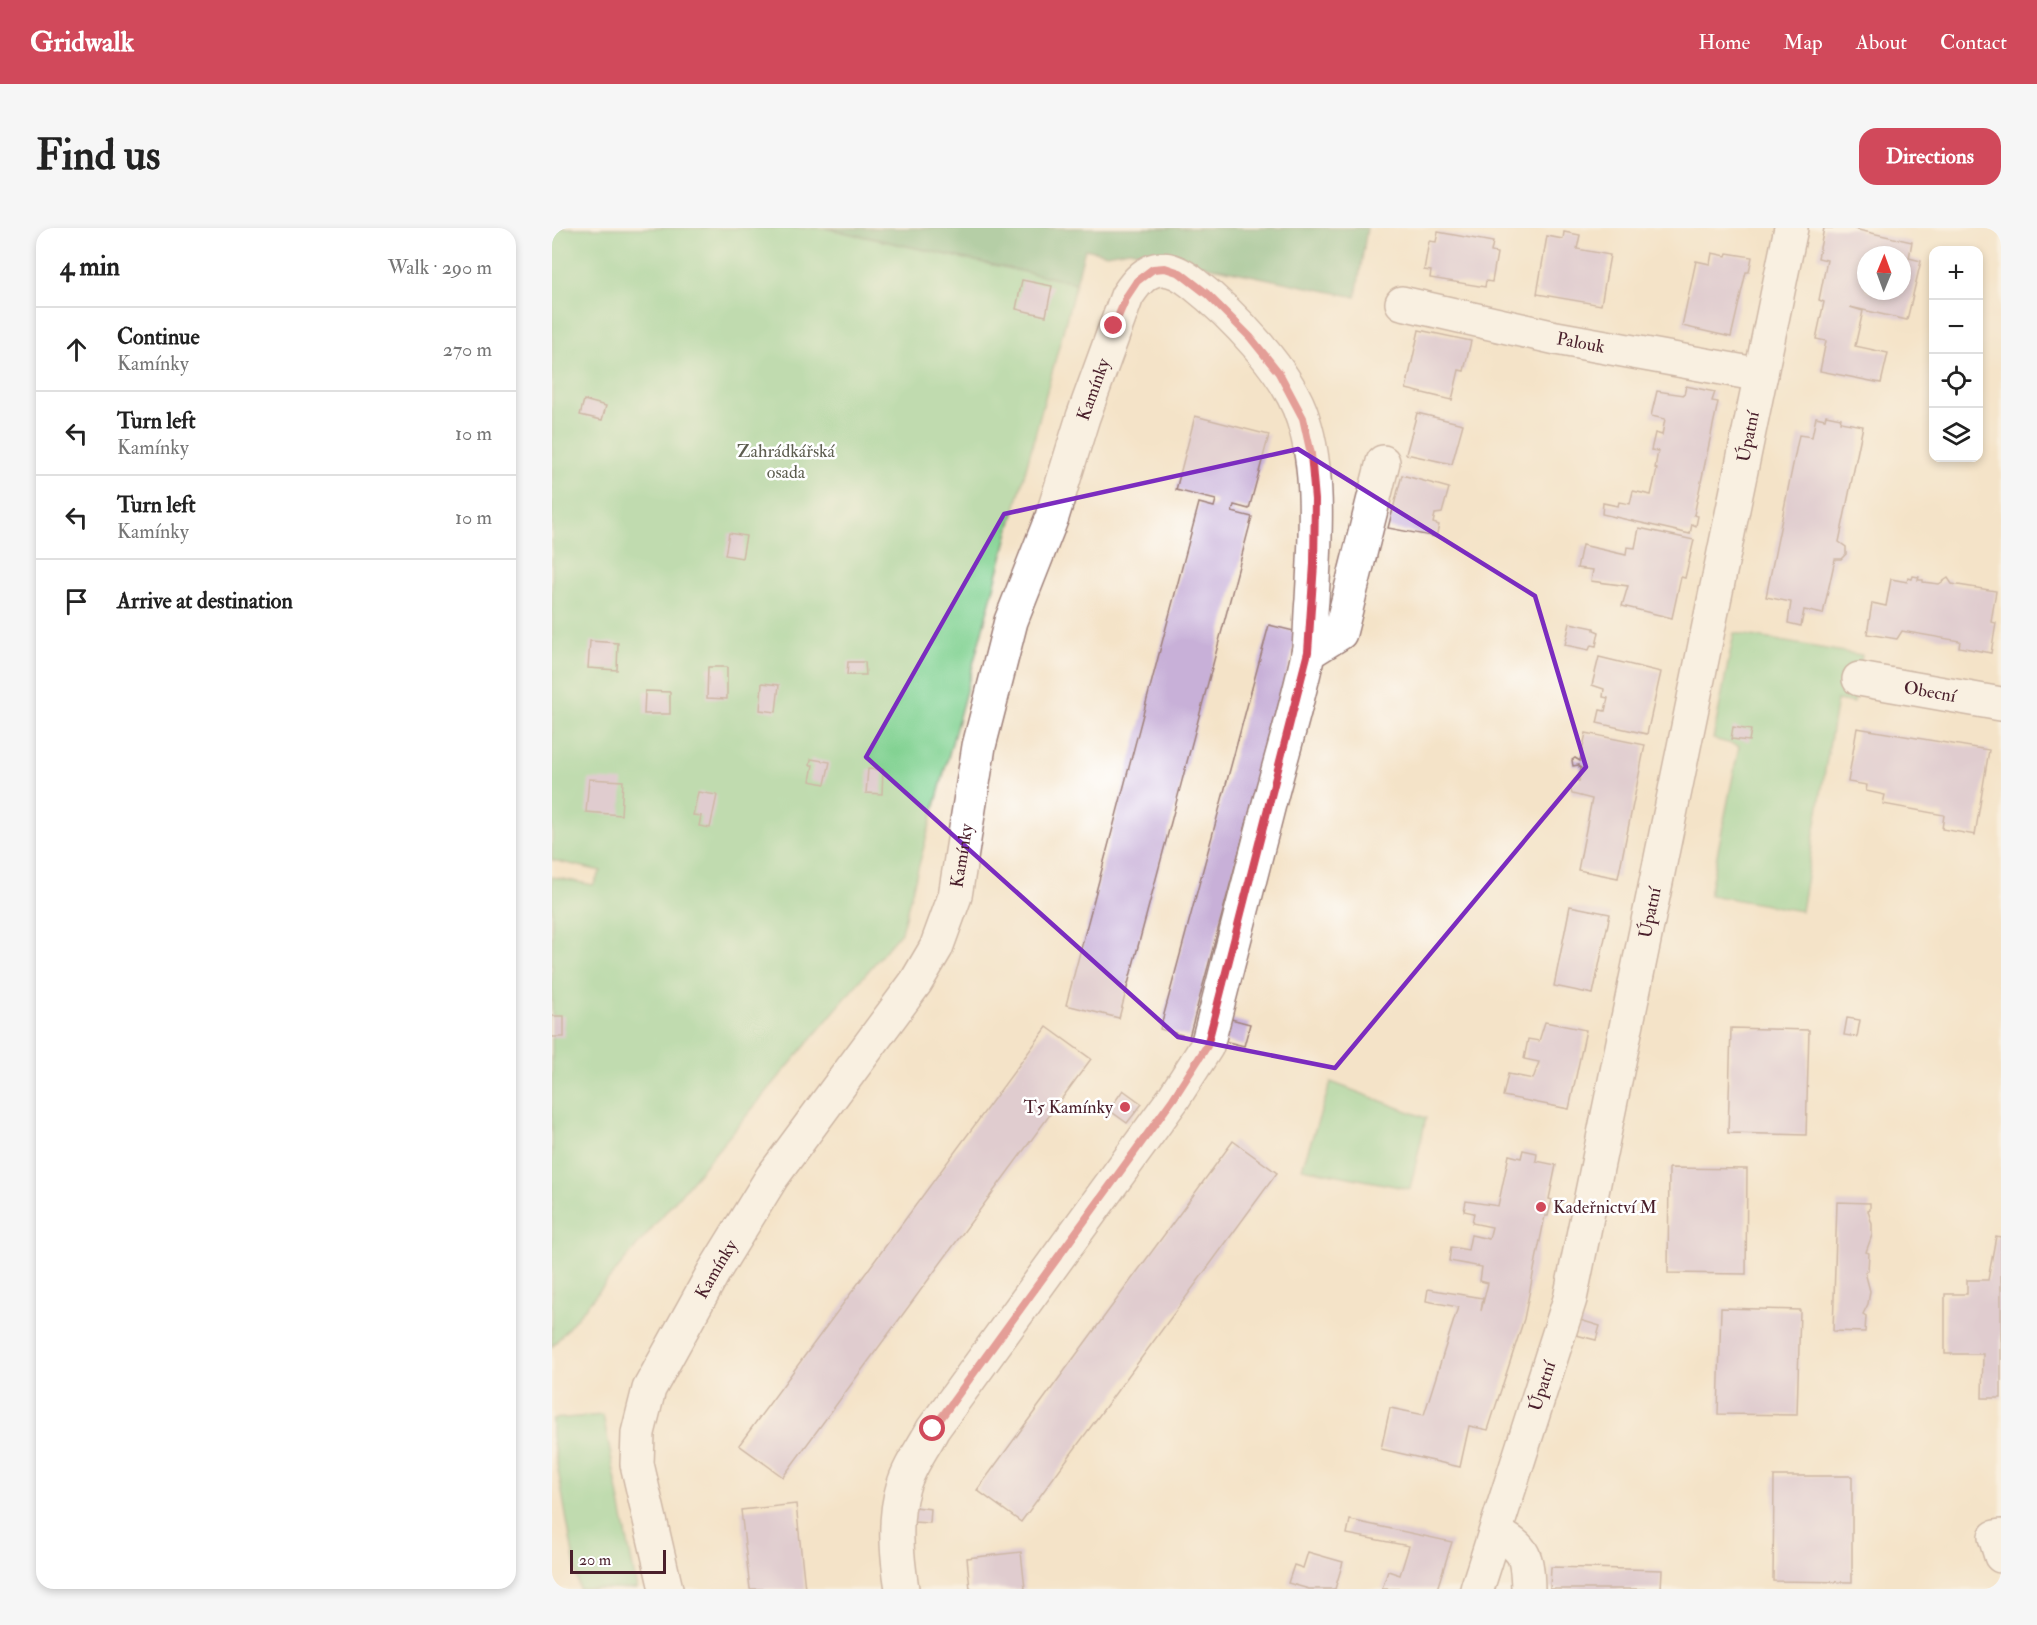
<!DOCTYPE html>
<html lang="en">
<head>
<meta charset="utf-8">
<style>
	:root { --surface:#fff; --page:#f6f6f6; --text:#222; --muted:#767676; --line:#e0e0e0; --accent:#d1495b }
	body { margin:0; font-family:"IM FELL Double Pica",serif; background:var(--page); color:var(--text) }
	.controls { position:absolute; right:18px; top:18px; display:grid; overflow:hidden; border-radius:12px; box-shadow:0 3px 9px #0003 }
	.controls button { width:54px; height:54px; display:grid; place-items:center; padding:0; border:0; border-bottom:2px solid var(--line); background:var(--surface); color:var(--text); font:30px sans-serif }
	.compass { position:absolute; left:1305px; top:18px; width:54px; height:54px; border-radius:50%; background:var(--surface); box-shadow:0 3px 9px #0003; rotate:1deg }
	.scale { position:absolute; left:18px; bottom:15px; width:96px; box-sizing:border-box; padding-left:6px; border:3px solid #4a1f2b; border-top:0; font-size:16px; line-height:21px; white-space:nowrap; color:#4a1f2b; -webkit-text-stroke:4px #fff; paint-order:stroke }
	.stop { position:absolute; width:18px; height:18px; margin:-14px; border:4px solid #d1495b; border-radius:50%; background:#fff }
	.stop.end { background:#d1495b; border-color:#fff; box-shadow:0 2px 6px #0008 }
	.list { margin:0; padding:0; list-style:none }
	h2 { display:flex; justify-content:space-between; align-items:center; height:78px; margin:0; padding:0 24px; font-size:26px }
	h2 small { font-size:20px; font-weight:400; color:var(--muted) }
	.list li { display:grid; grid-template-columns:39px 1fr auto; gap:18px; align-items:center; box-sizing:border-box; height:84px; padding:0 24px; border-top:2px solid var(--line) }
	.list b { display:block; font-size:22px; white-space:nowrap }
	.list p { margin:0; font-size:20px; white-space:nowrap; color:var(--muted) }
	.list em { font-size:20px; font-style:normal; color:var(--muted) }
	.icon { flex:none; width:33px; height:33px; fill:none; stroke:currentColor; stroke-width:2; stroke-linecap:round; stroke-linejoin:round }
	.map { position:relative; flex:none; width:1449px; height:1361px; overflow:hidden; border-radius:18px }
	header { display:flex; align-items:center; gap:36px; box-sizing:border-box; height:84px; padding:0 30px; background:var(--accent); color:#fff }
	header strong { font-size:28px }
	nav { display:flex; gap:33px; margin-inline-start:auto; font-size:21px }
	.intro { display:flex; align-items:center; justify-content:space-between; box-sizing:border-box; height:144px; padding:0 36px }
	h1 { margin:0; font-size:42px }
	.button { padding:15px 27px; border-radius:18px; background:var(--accent); color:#fff; font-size:21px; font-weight:700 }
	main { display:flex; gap:36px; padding:0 36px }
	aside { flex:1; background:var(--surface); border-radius:18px; box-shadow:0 3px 9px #0003 }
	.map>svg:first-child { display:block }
</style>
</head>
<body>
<header>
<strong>Gridwalk</strong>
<nav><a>Home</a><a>Map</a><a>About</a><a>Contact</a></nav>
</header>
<div class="intro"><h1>Find us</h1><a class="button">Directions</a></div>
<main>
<aside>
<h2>4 min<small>Walk · 290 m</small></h2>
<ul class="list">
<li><svg class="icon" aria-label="ahead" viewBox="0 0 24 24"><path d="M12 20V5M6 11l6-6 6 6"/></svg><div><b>Continue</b><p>Kamínky</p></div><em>270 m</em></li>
<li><svg class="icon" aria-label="left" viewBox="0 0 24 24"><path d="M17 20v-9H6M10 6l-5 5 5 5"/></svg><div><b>Turn left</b><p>Kamínky</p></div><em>10 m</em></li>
<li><svg class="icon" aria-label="left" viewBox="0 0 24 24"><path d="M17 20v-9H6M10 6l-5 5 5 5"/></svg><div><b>Turn left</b><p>Kamínky</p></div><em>10 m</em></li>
<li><svg class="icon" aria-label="arrive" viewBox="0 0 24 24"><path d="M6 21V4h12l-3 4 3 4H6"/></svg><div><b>Arrive at destination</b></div></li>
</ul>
</aside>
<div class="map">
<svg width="1449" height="1361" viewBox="0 0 1449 1361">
	<rect width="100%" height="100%" fill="#fff"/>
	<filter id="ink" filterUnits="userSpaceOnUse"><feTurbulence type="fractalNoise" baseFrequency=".0167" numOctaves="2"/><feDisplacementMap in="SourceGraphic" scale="12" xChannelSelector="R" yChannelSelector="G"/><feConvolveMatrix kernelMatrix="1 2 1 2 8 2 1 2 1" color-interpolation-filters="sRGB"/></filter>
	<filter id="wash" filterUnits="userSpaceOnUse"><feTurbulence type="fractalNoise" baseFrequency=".008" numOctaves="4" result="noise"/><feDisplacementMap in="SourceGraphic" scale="24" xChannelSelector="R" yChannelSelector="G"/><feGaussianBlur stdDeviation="1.35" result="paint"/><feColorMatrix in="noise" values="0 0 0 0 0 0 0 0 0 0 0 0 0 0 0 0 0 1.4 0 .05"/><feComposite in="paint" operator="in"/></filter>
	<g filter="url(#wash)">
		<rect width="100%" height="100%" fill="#f4e3c8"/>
		<g fill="#81d191" stroke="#66785e" stroke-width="1.5">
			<polygon points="0,0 273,0 524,55 349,704 0,1119 0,649 41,657 49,643 0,632"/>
			<polygon points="1182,405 1310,427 1302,475 1285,472 1249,683 1157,667 1187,518 1161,511"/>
			<polygon points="779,854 874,890 858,961 750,940"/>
			<polygon points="51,1187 85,1361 27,1361 0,1208 0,1191"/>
		</g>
		<polygon fill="#68b37b" stroke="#596953" stroke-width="1.5" points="273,0 815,0 804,69 577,22 555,26 533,21 524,55"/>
		<g id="blocks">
			<g fill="#c8b0d8" fill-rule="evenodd">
				<path d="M1272 0H1306V2L1360 14 1357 30 1369 33 1355 92 1298 79 1311 83 1303 118 1336 125 1329 155 1268 143 1274 113 1264 111 1272 74 1267 72 1275 32 1266 30ZM1314 27H1350V63H1314Z"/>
				<polygon points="886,4 941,14 939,24 945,25 940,54 934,53 933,59 878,50 879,43 872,42 877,13 884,14"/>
				<polygon points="1012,4 1028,7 1025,21 1058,27 1049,77 985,66 995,8 1011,11"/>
				<polygon points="1160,25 1174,28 1175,25 1200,29 1197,44 1194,44 1179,109 1130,98 1144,33 1158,36"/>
				<polygon points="470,52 500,58 494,88 464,81"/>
				<polygon points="867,102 919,113 912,143 907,142 900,172 854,161"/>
				<polygon points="1134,158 1163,164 1160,173 1166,174 1142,287 1146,288 1144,298 1140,296 1138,306 1050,286 1051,275 1066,278 1067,274 1078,276 1081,263 1099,267 1105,241 1103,240 1106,223 1099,222 1103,205 1110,207 1113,191 1099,188 1105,163 1132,167"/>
				<polygon points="32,172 54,178 50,192 28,187"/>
				<polygon points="865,185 911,196 900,236 854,226"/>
				<polygon points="1274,187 1289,190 1288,194 1311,198 1287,314 1294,319 1294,326 1289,331 1283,331 1271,386 1252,382 1249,398 1236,395 1239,374 1214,369 1247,207 1260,209 1264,189 1273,191"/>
				<polygon points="643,188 717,207 697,281 682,277 680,284 700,289 567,790 514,777 647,275 662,279 664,272 624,262"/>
				<polygon points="850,247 897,260 890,285 883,286 881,295 887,297 884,309 836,300"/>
				<polygon points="1087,300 1142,312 1133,350 1129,349 1120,390 1070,378 1076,358 1039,353 1041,342 1025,340 1030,317 1074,327 1075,319 1083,320"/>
				<polygon points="177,305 194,308 190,330 173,327"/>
				<polygon points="1361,348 1367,349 1366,352 1371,352 1371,354 1387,356 1396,350 1400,356 1444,363 1439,394 1444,395 1439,425 1407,419 1408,413 1350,403 1345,411 1315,406 1320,375 1334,378 1339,351 1355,354 1356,350 1360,351"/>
				<polygon points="1018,395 1042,400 1042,402 1047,404 1044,418 1039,417 1037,422 1013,417"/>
				<polygon points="717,397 746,404 637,809 608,801"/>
				<polygon points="38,413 66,415 65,442 36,440"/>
				<polygon points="1047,429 1109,444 1095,506 1045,495 1048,482 1053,483 1056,470 1051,469 1052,461 1040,457"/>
				<polygon points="296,434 313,434 314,447 295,447"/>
				<polygon points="156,439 175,439 175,471 155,470"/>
				<polygon points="210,455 227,457 224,484 208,482"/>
				<polygon points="93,463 118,464 118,486 92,486"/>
				<polygon points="1181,499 1199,502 1197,513 1179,511"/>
				<polygon points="1305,500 1437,522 1423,607 1390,601 1392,587 1331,576 1333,567 1314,563 1315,557 1296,554"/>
				<polygon points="1034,505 1093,517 1066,650 1026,642 1040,571 1020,566 1018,559 1023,552 1027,553 1029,540 1027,539 1027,537 1021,538 1020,532 1023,530 1028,533"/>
				<polygon points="259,531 278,534 273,556 258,553 261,537 258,537"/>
				<polygon points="316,541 331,542 330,566 314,565"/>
				<polygon points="37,551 71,553 69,587 34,584"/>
				<polygon points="146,564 165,567 158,600 147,598 149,588 141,587"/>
				<polygon points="1018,678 1058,686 1041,766 1002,758"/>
				<rect x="0" y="788" width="12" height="21"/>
				<polygon points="1295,790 1308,792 1305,809 1292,807"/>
				<polygon points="679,791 698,796 692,818 672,813"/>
				<polygon points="993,794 1034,802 1017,881 951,868 956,846 981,851 987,834 972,831 976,811 987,813"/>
				<polygon points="495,799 539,831 231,1249 187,1217"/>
				<polygon points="1179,800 1257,802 1254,907 1176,905"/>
				<polygon points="571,862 590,876 575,895 557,882"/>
				<polygon points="681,913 725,945 469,1294 425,1262"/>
				<polygon points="971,922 985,925 984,933 1004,937 997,971 1000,972 996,988 993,988 972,1091 936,1202 917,1198 908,1239 829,1221 838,1180 872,1187 906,1079 874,1073 876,1061 931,1070 929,1083 936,1055 928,1053 930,1039 897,1033 899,1019 916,1022 919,1007 937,1011 940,999 920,995 922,985 912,983 914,973 946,978 957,927 969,930"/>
				<polygon points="1117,940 1195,941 1194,1046 1116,1045"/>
				<polygon points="1285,974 1318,975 1318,982 1316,983 1320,996 1320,1007 1314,1024 1317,1025 1316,1042 1313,1044 1318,1063 1316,1076 1311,1086 1314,1088 1313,1104 1281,1103"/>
				<polygon points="1444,1008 1449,1009 1449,1170 1430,1170 1431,1126 1393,1126 1393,1066 1415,1066 1415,1052 1436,1052"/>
				<polygon points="1169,1080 1248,1082 1245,1187 1166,1186"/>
				<polygon points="1028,1092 1048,1098 1044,1112 1024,1107"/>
				<polygon points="1222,1248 1300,1248 1300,1354 1221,1353"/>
				<polygon points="244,1276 253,1361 198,1361 189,1282"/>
				<polygon points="363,1279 379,1281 378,1295 361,1294"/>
				<polygon points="798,1292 900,1314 885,1361 830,1361 836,1343 848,1347 857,1318 795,1306"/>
				<polygon points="469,1324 473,1361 418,1361 415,1330"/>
				<polygon points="756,1324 791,1334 783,1361 757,1361 736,1355 742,1337 751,1340"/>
				<polygon points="999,1339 1110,1342 1109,1361 998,1361"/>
			</g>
		</g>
	</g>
	<g filter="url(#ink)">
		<use href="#blocks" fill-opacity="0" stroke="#9f817a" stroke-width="1.5"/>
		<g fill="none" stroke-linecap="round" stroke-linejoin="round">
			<defs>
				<g id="minor">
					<path id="s1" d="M850 75 1004 110 1209 147"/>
					<polyline points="756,425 788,405 831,234"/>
					<path id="s2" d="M1307 451 1449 476"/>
					<path d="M944 1305C974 1321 975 1328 976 1361"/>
					<polyline points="1449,1308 1443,1309 1449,1328"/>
					<path id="s3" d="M114 1361 85 1236 86 1205 97 1161 161 1045 220 949 364 754 384 720 403 668 427 518 459 393 500 289 531 189 575 68C594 38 612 32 641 55 679 85 737 144 751 191 769 246 763 314 760 372 758 389 759 409 756 426 745 479 728 532 715 584 695 662 675 740 655 818L621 871 381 1201C371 1220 357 1238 351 1259 341 1291 345 1329 350 1361"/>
					<path id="s4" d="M925 1361 1018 1071 1239 0"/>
				</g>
			</defs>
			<use href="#minor" stroke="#9f817a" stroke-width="36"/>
			<use href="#minor" stroke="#fff" stroke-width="33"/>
		</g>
	</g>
	<g fill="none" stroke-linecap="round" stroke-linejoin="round" filter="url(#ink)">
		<polyline stroke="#d1495b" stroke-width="8" points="381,1201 621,871 655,818 756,424 762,336 763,272 759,226 751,190 727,145 698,109 655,66 628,45 613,40 601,41 585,53 575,68 562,98"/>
	</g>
	<path d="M0 0H1449V1361H0ZM746 221 983 368 1034 539 783 840 626 809 314 529 452 286Z" fill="#f4e3c8" fill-opacity=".55" fill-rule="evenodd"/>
	<path fill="none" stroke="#7b2cbf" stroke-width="4.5" stroke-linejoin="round" d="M746 221 983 368 1034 539 783 840 626 809 314 529 452 286Z"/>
	<g fill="#d1495b" stroke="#fff" stroke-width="2">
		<circle cx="573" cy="879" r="6"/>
		<circle cx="989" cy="979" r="6"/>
	</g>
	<g text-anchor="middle" stroke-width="5" stroke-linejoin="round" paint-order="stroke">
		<g font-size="18" fill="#4a1f2b" stroke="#fff">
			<text dy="6" stroke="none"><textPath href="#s1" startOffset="183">Palouk</textPath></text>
			<text dy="6" stroke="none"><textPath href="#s3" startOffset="1314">Kamínky</textPath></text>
			<text dy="6" stroke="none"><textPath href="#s4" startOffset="1185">Úpatní</textPath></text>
			<text dy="6" stroke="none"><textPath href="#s2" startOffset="72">Obecní</textPath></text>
			<text dy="6" stroke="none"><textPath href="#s3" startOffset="828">Kamínky</textPath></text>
			<text dy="6" stroke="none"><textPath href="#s4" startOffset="699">Úpatní</textPath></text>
			<text dy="6" stroke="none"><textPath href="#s3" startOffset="342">Kamínky</textPath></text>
			<text dy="6" stroke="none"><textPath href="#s4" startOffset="213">Úpatní</textPath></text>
		</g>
		<g font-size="18" fill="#5d5d4f" stroke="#fff">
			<text x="234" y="229">Zahrádkářská<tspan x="234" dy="21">osada</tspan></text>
		</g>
		<g font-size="18" fill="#4a1f2b" stroke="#fff" text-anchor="end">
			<text x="561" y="885">T5 Kamínky</text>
			<text x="1001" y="985" text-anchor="start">Kadeřnictví M</text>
		</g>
	</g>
</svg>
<div class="controls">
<button>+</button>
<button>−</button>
<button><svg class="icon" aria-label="locate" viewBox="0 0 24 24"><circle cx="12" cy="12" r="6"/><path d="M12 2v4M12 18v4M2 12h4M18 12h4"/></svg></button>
<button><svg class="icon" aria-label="layers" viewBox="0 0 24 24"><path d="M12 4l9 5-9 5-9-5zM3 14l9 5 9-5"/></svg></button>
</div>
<svg class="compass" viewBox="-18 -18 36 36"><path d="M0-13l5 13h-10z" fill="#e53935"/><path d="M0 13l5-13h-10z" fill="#767676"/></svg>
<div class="scale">20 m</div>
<div class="stop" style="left:381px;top:1201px"></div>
<div class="stop end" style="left:562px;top:98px"></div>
</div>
</main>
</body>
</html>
